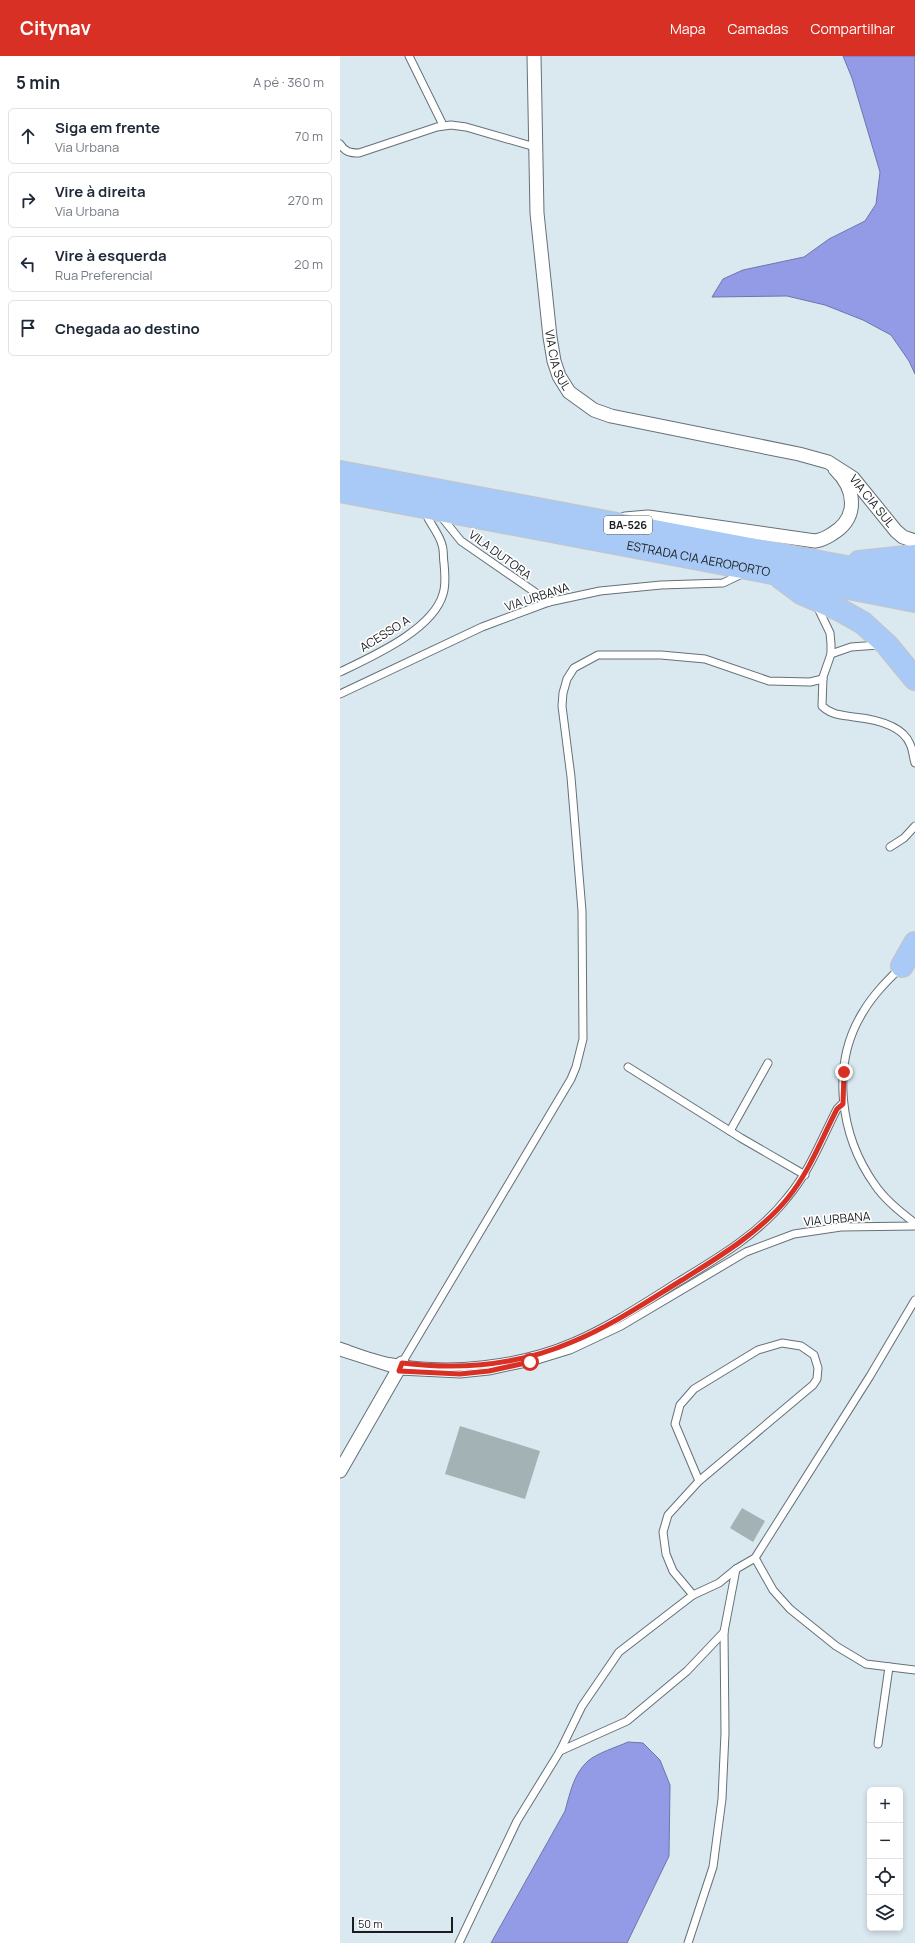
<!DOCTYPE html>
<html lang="pt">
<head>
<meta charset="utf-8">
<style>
	:root { --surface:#fff; --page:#f2f2f3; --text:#1f2937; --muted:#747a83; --line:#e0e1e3; --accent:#d93025 }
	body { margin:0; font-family:Manrope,sans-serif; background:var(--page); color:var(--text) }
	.controls { position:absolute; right:12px; bottom:12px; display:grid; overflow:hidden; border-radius:6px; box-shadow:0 2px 6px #0003 }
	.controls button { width:36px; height:36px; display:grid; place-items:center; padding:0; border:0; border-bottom:1px solid var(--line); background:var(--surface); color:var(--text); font:20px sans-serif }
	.scale { position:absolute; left:12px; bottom:10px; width:101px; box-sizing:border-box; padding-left:4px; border:2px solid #191d20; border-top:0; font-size:11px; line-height:14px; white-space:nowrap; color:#191d20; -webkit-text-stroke:3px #fff; paint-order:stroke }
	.stop { position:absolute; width:12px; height:12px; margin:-9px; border:3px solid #d93025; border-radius:50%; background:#fff }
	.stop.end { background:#d93025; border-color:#fff; box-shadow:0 1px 4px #0008 }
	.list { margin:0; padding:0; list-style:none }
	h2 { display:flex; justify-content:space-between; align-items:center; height:52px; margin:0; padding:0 16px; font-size:17px }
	h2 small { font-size:13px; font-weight:400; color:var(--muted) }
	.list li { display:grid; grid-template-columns:26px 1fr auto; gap:12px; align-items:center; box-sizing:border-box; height:56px; margin:0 8px 8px; padding:0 8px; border:1px solid var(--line); border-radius:6px }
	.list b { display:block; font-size:15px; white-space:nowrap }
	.list p { margin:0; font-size:13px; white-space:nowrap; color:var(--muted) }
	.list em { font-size:13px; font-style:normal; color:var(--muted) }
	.icon { flex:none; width:22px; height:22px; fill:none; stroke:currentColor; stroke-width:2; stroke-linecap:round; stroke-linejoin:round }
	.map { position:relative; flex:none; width:575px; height:1887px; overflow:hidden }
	header { display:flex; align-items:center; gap:24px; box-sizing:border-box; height:56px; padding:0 20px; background:var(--accent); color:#fff }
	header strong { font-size:19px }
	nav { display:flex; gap:22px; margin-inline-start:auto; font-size:14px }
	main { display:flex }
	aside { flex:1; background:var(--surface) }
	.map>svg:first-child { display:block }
</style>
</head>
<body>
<header>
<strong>Citynav</strong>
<nav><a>Mapa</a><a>Camadas</a><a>Compartilhar</a></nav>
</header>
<main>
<aside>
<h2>5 min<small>A pé · 360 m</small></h2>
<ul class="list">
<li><svg class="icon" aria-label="ahead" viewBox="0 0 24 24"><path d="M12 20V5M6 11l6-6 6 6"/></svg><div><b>Siga em frente</b><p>Via Urbana</p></div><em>70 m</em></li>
<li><svg class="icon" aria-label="right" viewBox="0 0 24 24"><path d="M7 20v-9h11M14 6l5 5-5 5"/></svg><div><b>Vire à direita</b><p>Via Urbana</p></div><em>270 m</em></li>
<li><svg class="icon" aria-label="left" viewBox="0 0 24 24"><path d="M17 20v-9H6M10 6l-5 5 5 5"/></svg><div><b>Vire à esquerda</b><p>Rua Preferencial</p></div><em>20 m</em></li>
<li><svg class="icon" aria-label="arrive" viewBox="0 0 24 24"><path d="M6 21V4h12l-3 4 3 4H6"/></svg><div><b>Chegada ao destino</b></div></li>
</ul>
</aside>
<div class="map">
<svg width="575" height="1887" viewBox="0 0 575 1887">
	<rect width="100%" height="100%" fill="#dae8f0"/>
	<g fill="#939be7" stroke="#6e75ab">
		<polygon points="503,0 575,0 575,318 569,305 551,279 523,264 485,249 447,240 372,241 383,223 403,214 464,201 489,183 525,165 536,148 540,116 512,22"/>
		<path d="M288 1686 303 1687 320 1704 330 1729 329 1800 287 1887H151L225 1755C230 1737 234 1717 248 1705 257 1697 277 1691 288 1686Z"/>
	</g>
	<g fill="#a2b2b5">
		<polygon points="120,1370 200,1395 185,1443 105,1418"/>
		<polygon points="402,1452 425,1465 413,1486 390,1472"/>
	</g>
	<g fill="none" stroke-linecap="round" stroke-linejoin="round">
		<defs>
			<g id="lane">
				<polyline points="69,0 103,69"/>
				<path d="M0 88C5 96 10 97 19 97L97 71 111 69 126 71 195 91"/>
				<polyline points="104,464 121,485 209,546"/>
				<path d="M477 550 490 577 491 588V598L483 621 482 650C491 659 502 659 514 661 533 663 562 668 570 688 573 694 573 701 575 707"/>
				<polyline points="491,598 511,591 539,589"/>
				<path d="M0 616C31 601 93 574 103 538 106 529 105 517 104 507 103 502 104 494 102 489 100 480 92 470 88 462"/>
				<polyline points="0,638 142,571 209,546 260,535 321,529 383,527 406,516"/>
				<polyline points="550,791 564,782 575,770"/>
				<path d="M560 912C546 926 533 939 523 956 490 1009 500 1080 535 1129 545 1144 560 1156 575 1167"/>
				<polyline points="288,1011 401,1082 465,1119"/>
				<polyline points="390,1075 428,1007"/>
				<path d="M0 1290C17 1296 34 1303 52 1306 108 1317 180 1309 233 1286 270 1270 303 1248 338 1226 376 1203 419 1178 447 1142 470 1115 481 1084 497 1053L503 1047"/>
				<polyline points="0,1296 59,1315 120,1318 149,1315 191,1306 230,1294 281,1270 406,1196 454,1178 501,1171 575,1170"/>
				<polyline points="62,1307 231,1023 236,1011 243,983 242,855 231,721 222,650 223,637 227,623 234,612 258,599 321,599 365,603 429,625 470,626 483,623"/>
				<polyline points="415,1502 433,1534 450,1553 496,1590 526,1608 575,1614"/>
				<polyline points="353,1539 333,1515 326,1498 323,1476 328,1459 359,1425 473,1329 477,1323 478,1312 474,1299 461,1290 442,1287 418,1294 354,1333 340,1349 335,1368 359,1425"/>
				<polyline points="538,1688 549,1611"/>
				<polyline points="220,1695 287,1665 347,1615 384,1576"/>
				<polyline points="119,1887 177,1765 220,1695 242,1650 279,1596 353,1539 379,1527 396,1513 415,1502 530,1320 575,1244"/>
				<polyline points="348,1887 373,1811 382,1743 385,1677 384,1576 396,1513"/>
			</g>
			<g id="street">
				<path id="s1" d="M194 0 197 157 210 281 214 305 219 320 229 336 254 354 271 360 459 398 488 406 513 422 556 475 563 481 575 485"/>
				<path d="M285 463 308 461 475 485C482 484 486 482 492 478 519 462 516 433 495 413"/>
				<polyline points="0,1415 62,1307"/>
			</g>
			<g id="highway">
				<polyline points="0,416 575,524"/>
				<path id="s2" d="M0 435 412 513 575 545"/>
				<polyline points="519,506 575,500"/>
				<polyline points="441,522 461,537 500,554 523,567 547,589 575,623"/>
				<polyline points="562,910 575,887"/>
			</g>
		</defs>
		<use href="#lane" stroke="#657178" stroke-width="9"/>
		<use href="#street" stroke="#657178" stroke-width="15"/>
		<use href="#highway" stroke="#c3c4c5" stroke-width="24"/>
		<use href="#lane" stroke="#fff" stroke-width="7"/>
		<use href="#street" stroke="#fff" stroke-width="13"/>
		<use href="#highway" stroke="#a9caf6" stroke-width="22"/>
	</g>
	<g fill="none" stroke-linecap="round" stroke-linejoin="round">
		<path stroke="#d93025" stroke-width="5" d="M190 1306 149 1315 120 1318 59 1315 62 1307C119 1314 179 1309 232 1286 271 1270 306 1246 342 1224 379 1201 420 1176 447 1143 470 1115 481 1084 497 1053L503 1048 504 1016"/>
	</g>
	<g text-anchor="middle" stroke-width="3.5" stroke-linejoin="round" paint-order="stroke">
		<rect fill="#fff" stroke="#5e6163" stroke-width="1" x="264" y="460" width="48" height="18" rx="3"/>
		<g font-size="11" font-weight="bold" fill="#191d20">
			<text x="288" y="473">BA-526</text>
		</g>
		<g font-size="12" fill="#191d20" stroke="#fff">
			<text dy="4" stroke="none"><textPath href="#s1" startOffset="306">VIA CIA SUL</textPath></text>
			<text dy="4" stroke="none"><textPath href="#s1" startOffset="671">VIA CIA SUL</textPath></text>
			<text transform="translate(160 499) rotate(36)" y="4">VILA DUTORA</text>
			<text dy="4" stroke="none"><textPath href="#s2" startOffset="365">ESTRADA CIA AEROPORTO</textPath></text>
			<text transform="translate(197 541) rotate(-18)" y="4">VIA URBANA</text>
			<text transform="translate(45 578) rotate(-32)" y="4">ACESSO A</text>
			<text transform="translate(497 1163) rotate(-5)" y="4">VIA URBANA</text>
		</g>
	</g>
</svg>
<div class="controls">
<button>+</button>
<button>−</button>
<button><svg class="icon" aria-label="locate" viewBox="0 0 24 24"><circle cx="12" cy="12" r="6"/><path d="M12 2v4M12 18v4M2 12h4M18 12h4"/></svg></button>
<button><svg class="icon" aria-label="layers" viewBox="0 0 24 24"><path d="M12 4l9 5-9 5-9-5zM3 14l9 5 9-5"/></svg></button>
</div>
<div class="scale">50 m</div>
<div class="stop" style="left:190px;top:1306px"></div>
<div class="stop end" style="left:504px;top:1016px"></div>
</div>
</main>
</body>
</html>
